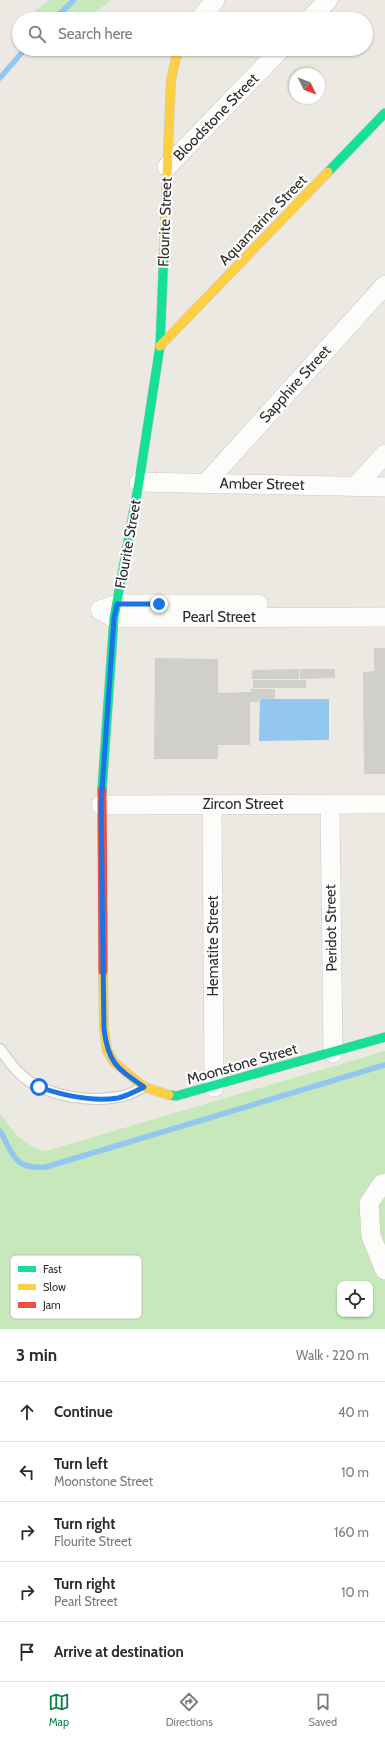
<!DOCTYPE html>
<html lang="en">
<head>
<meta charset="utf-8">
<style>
	:root { --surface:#fff; --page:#f7f7f7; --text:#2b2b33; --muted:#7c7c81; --line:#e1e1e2; --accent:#0b8043 }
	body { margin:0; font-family:Cabin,sans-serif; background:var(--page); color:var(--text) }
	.controls { position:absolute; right:12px; bottom:12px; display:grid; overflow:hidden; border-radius:8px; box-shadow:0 1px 3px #0004 }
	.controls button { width:36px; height:36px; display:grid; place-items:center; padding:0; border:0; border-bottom:1px solid var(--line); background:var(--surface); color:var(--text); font:20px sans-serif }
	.compass { position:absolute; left:289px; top:68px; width:36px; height:36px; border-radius:50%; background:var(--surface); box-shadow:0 1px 3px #0004; rotate:133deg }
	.stop { position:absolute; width:12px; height:12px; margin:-9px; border:3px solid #1a73e8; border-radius:50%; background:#fff }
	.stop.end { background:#1a73e8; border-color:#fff; box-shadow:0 1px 4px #0008 }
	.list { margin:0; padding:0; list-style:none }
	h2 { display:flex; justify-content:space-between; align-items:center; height:52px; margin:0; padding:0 16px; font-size:17px }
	h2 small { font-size:13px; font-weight:400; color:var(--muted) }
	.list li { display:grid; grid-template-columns:26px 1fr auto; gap:12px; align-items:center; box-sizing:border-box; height:60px; padding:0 16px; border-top:1px solid var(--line) }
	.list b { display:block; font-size:15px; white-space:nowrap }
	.list p { margin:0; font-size:13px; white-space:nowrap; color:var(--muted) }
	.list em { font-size:13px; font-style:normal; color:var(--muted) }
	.icon { flex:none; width:22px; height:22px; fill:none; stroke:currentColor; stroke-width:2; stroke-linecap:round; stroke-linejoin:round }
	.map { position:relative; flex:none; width:385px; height:1329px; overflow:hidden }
	.search { position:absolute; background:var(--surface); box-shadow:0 1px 3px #0004; left:12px; right:12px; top:12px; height:44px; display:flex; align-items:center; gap:10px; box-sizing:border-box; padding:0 14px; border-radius:22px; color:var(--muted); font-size:15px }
	.sheet { height:352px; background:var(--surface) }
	nav { display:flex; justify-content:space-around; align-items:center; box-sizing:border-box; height:56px; border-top:1px solid var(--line); background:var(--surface); font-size:11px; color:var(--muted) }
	nav a { display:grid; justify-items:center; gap:2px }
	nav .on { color:var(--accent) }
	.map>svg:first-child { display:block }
</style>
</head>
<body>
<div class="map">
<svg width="385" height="1329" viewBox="0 0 385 1329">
	<rect width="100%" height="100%" fill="#ece9e2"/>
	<g fill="#c6e8ba" fill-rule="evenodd">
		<polygon points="49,0 111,0 87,19 25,19"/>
		<path d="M385 1051V1329H0V1113C12 1132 24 1146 46 1151ZM340 1284H370V1314H340Z"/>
	</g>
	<polygon fill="#93c7ef" points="260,699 329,699 329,740 259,741"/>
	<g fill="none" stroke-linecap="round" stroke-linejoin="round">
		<g stroke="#93c7ef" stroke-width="5.5">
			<polyline points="54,19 74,0"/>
			<polyline points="0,78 25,49"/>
			<path d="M0 1131C14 1155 14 1170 46 1167L385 1065"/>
		</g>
	</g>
	<g fill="#d0cfc9">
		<polygon points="374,648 385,648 385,774 364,774 363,672 374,671"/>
		<polygon points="155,658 218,659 218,693 251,692 251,689 275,689 275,699 259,699 259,702 250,702 250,745 218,745 218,759 154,759"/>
		<polygon points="299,669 299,679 252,679 252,670"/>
		<polygon points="300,669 335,669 335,678 300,679"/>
		<rect x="253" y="680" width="53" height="8"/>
	</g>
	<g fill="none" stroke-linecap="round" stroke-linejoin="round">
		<defs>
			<path id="lane" d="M0 1049C8 1060 15 1071 26 1079 50 1097 90 1102 118 1097 127 1096 136 1091 144 1087"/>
			<g id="street">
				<polyline points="200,19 215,0"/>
				<polyline points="310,19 328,0"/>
				<polyline points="167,167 281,49"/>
				<polyline points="139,482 385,487"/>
				<polyline points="206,483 385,285"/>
				<polyline points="356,486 385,454"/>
				<polyline points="103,609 117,604 258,604"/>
				<polyline points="100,610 114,618 385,617"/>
				<polyline points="212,804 214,1087"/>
				<polyline points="330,804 333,1053"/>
				<polyline points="101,805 385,804"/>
				<polyline points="385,1183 382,1184 369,1203 371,1236 385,1270"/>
			</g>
			<g id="fast">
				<polyline points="328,172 385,113"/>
				<polyline points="102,790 114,618 139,482 160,346 164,248"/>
				<polyline points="169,1095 176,1096 385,1037"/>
			</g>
			<g id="slow">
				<polyline points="164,248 171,80 178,49"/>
				<polyline points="160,346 328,172"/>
				<polyline points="103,971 104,1029 107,1050 114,1062 144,1087 169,1095"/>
			</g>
			<polyline id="jam" points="102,790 103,971"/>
		</defs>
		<use href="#lane" stroke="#c9c8c7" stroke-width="12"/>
		<use href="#street" stroke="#c9c8c7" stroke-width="20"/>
		<use href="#fast" stroke="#c9c8c7" stroke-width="10"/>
		<use href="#slow" stroke="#c9c8c7" stroke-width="10"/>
		<use href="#jam" stroke="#c9c8c7" stroke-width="10"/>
		<use href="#lane" stroke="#fcfcfb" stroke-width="10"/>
		<use href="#street" stroke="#fcfcfb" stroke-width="19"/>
		<use href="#fast" stroke="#16e098" stroke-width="9"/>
		<use href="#slow" stroke="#ffcf43" stroke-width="9"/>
		<use href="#jam" stroke="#f24e42" stroke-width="9"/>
	</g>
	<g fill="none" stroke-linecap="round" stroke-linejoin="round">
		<path stroke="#1a73e8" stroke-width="5" d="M39 1087C65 1096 92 1102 118 1098 127 1096 136 1091 144 1087 117 1068 108 1063 104 1029L101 805 114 618 117 604H159"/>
	</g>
	<g text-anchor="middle" stroke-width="4" stroke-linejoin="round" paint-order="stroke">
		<g font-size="15" fill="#2d2d2d" stroke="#fff">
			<text transform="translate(216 117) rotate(-46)" y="5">Bloodstone Street</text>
			<text transform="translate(263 220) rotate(-46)" y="5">Aquamarine Street</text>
			<text transform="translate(165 222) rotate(-88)" y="5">Flourite Street</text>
			<text transform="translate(295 384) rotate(-48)" y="5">Sapphire Street</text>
			<text transform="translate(262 484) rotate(1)" y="5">Amber Street</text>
			<text transform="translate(128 544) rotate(-80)" y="5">Flourite Street</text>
			<text x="219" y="622">Pearl Street</text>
			<text x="243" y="809">Zircon Street</text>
			<text transform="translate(331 928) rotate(-91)" y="5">Peridot Street</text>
			<text transform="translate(213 946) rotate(-90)" y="5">Hematite Street</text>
			<text transform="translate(242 1064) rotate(-16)" y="5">Moonstone Street</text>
		</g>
	</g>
	<rect x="10" y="1255" width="132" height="64" rx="6" fill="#fff" stroke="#c0c0c0" stroke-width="1"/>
	<rect x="18" y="1266" width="18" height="6" fill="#16e098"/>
	<rect x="18" y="1284" width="18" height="6" fill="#ffcf43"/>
	<rect x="18" y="1302" width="18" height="6" fill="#f24e42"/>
	<g font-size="11" fill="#2d2d2d">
		<text x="43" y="1273">Fast</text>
		<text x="43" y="1291">Slow</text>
		<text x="43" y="1309">Jam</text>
	</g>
</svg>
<div class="controls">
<button><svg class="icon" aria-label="locate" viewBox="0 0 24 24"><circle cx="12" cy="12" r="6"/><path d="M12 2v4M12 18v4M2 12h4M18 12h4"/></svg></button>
</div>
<svg class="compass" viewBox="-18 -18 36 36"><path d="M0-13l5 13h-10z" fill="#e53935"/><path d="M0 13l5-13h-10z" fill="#7c7c81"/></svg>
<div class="stop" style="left:39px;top:1087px"></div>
<div class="stop end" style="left:159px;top:604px"></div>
<div class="search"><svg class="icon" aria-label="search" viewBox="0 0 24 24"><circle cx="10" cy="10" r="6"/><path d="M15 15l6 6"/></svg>Search here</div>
</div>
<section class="sheet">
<h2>3 min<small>Walk · 220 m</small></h2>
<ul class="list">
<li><svg class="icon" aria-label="ahead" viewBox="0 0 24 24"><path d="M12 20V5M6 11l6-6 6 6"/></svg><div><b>Continue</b></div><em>40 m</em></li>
<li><svg class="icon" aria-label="left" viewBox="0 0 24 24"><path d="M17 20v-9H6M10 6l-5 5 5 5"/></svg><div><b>Turn left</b><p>Moonstone Street</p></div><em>10 m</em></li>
<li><svg class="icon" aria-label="right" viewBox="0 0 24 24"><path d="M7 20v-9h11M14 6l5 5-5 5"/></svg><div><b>Turn right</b><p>Flourite Street</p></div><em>160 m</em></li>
<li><svg class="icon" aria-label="right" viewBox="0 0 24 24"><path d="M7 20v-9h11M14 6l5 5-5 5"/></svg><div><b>Turn right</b><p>Pearl Street</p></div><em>10 m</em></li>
<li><svg class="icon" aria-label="arrive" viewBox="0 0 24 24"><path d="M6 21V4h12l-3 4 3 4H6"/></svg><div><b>Arrive at destination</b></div></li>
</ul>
</section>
<nav>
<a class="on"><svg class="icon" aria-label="map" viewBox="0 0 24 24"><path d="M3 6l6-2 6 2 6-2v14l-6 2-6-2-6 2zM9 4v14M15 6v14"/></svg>Map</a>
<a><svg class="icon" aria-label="directions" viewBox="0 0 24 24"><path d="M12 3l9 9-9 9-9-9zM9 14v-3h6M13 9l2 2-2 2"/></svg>Directions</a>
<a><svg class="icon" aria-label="saved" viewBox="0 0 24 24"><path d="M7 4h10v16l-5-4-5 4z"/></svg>Saved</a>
</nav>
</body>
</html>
